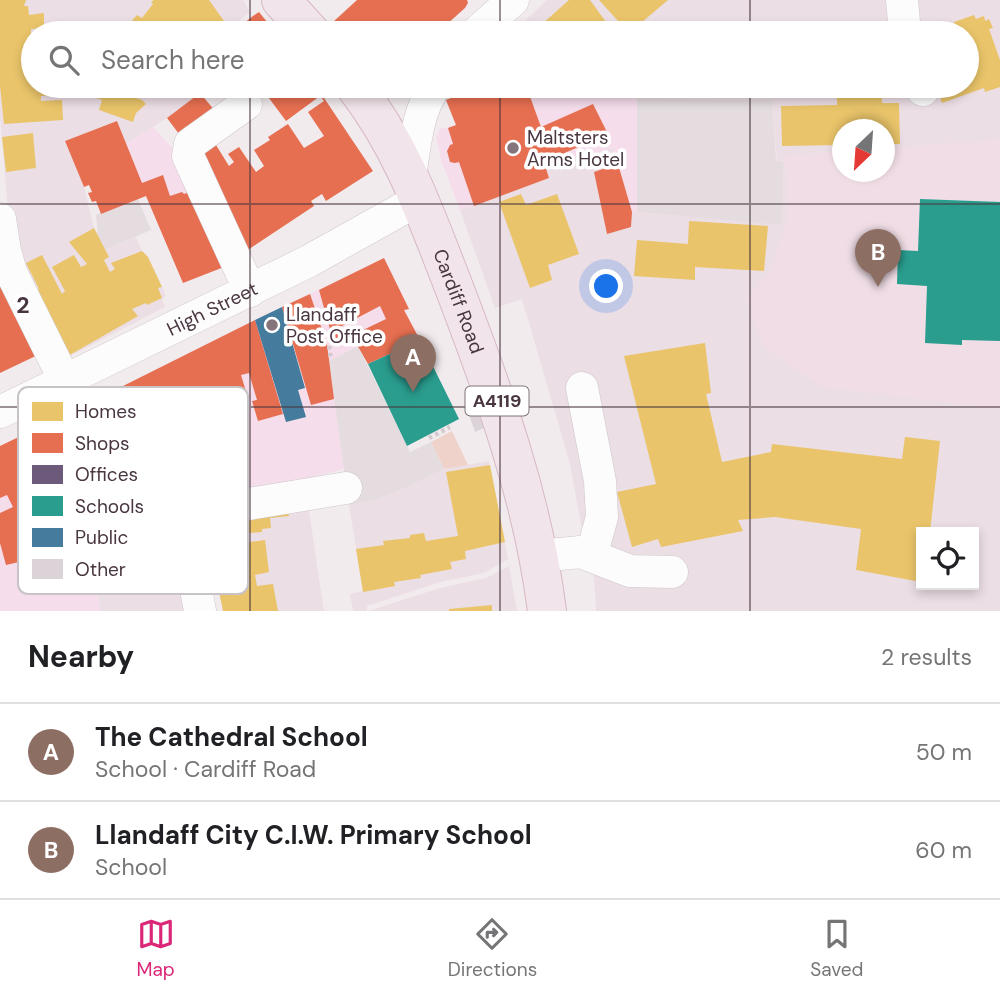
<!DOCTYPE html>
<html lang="en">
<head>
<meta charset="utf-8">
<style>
	:root { --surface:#fff; --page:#f6f6f6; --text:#202124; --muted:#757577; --line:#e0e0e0; --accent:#db2777 }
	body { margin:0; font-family:"DM Sans",sans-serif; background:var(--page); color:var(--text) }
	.controls { position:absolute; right:21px; bottom:21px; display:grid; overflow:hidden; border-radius:0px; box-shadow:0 4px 10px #0003 }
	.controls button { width:63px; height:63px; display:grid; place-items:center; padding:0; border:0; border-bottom:2px solid var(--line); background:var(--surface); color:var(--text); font:35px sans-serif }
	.compass { position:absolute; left:832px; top:119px; width:63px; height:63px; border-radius:50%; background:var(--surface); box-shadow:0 4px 10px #0003; rotate:205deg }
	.you { position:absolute; left:607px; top:287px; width:24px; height:24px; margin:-18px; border:5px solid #fff; border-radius:50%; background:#1a73e8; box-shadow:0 0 0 10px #1a73e833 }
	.badge { display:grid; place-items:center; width:46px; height:46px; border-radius:50%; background:var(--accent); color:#fff; font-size:23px; font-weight:700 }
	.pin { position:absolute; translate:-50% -58px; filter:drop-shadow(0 2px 4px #0008) }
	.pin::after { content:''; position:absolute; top:37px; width:24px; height:21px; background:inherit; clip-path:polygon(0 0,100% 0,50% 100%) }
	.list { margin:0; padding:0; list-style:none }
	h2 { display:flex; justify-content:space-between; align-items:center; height:91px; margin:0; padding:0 28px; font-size:30px }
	h2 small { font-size:23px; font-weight:400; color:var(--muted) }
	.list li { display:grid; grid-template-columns:46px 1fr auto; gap:21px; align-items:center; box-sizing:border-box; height:98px; padding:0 28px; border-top:2px solid var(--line) }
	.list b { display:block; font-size:26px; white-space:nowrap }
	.list p { margin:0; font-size:23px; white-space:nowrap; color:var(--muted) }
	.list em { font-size:23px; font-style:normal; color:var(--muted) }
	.icon { flex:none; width:38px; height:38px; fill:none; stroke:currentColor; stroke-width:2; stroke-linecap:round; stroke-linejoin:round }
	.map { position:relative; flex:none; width:1000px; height:611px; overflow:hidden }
	.search { position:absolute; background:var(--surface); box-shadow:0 4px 10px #0003; left:21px; right:21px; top:21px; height:77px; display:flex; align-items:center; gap:18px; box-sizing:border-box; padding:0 24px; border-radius:38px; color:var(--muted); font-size:26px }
	.sheet { height:287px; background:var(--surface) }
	nav { display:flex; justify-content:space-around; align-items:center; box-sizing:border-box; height:98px; border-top:2px solid var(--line); background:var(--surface); font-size:19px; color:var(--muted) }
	nav a { display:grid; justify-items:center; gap:4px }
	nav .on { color:var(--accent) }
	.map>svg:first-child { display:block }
</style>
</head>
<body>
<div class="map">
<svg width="1000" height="611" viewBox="0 0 1000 611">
	<rect width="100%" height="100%" fill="#f2ebee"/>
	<g fill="#ecdee5" fill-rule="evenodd">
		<polygon points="0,0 243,0 250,12 223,33 220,32 218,33 33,33 33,86 215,86 202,95 200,93 167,118 126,144 117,121 65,141 84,187 94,228 105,250 136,237 142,251 148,257 166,296 162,299 165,307 64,359 11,245 0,117"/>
		<path d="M547 0H1000V611H596L594 578 582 530 570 464 522 299 495 308 460 210 549 178 546 169 560 163 580 157 595 155 614 147 632 212 782 224 772 100 637 99 582 86H967V33H522L517 28ZM842 130H884V172H842ZM921 532H974V585H921Z"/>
		<polygon points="489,461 508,559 484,573 440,582 367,606 367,611 353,611 350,594 363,591 349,505 377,499 405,488 444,469"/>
		<polygon points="304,505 309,511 324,611 223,611 205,522"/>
		<polygon points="181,556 190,611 100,611 94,569"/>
		<polygon points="509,566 517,611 368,611 440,588 486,578"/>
	</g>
	<g fill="#f5ddeb">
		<polygon points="458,86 582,86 637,99 772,100 776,161 783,163 782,225 632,212 613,147 595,155 580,157 560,163 546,169 549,178 460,210 441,160 436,137 440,129 456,125 446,100 452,97 454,91"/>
		<polygon points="153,127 178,154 229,265 183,283 146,196 126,144"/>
		<polygon points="384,258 409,309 404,311 420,340 368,364 358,346 329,361 344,469 172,513 181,556 94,569 100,611 0,611 0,446 176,361 229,333"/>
	</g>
	<polygon fill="#f0dde5" points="1000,139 1000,409 822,387 765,348 745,301 769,272 787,220 786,176 784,156 842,152 842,172 884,172 885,149"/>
	<polygon fill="#efd3cb" points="452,431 468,465 444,469 431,442"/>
	<g fill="#e4dcdf">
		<polygon points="637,99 772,100 776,161 783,163 782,225 637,212"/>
		<polygon points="138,199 151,230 105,250 98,237 96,215"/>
		<polygon points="358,346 410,452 431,442 444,469 405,488 377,499 349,505 329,361"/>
	</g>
	<g fill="#e9c46a">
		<polygon points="0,0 26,0 24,6 28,6 29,15 44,13 44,28 31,29 31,37 33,37 33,86 49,86 49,96 41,96 41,101 62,100 63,120 4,124 0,86"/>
		<polygon points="154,0 209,0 224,21 208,33 121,33 137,15 142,18 153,4 151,2"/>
		<polygon points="569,0 590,0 606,22 593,33 532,33"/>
		<polygon points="599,0 668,0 629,33"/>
		<polygon points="974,15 976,19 984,16 985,21 989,19 993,28 989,29 1000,60 1000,87 985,92 984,88 942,103 936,86 967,86 967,33 936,33 934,29 944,26 946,29 955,25 954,22"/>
		<polygon points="102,86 135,86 130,96 142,100 146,104 136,113 133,122 99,110 102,100 96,98"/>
		<polygon points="837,86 881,86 882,103 899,103 900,144 884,144 884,130 842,130 842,145 782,146 781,106 837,105"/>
		<polygon points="33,133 36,168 6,172 2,137"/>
		<polygon points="521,194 526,205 557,194 579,254 548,265 552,280 530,288 499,202"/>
		<polygon points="689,221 768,226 764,271 695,267 695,280 634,276 637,240 688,244"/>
		<polygon points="94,228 109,257 104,260 110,272 115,269 111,263 142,251 148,257 162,287 158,288 162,298 147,305 146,303 132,309 138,316 68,356 35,291 39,289 26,263 42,255 62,294 65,291 52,267 74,255 81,267 87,264 69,242"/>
		<polygon points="705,343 711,393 706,394 722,462 771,452 772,444 902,459 905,437 940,441 930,532 921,532 921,582 856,570 861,529 775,517 738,520 743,531 661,547 658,539 632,547 617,492 656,484 624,356"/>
		<polygon points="490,465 505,542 465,551 466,559 450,562 452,569 420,575 421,578 394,582 395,586 363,592 356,549 384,545 383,541 410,538 410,535 424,533 426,541 458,536 446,472"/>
		<polygon points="287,506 289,516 270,518 271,528 262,529 262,532 246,533 249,542 265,540 269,572 255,575 257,586 273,584 278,611 223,611 205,522"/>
		<polygon points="492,605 492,611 449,611 449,609"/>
	</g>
	<g fill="#e76f51">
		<polygon points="357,0 467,0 468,3 465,8 437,33 343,33 333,22"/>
		<polygon points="259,12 276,33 231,33 253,16"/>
		<polygon points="265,86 316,86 373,171 326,201 322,194 311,201 314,206 240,255 197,158 211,137 229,166 234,162 228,154 239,147 256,172 264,166 254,150 270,140 268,137 288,124 304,148 324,136 308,112 324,101 320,96 286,121 263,90 267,88"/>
		<polygon points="482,86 505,86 509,95 528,91 541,127 593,104 608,134 544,162 549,178 474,206 459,162 455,163 450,162 447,151 450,145 453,144 448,128 456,125 446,100"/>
		<polygon points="200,93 216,112 182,138 167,118"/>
		<polygon points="117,121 142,183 163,175 170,196 182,192 184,194 198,189 229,265 183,283 146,196 101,214 96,201 92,202 88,193 92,192 89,185 84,187 65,141"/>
		<polygon points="618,164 632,212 631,227 607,234 594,172"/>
		<polygon points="384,258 409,309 404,310 420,340 368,364 356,343 364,339 361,331 386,319 380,306 340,327 344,335 333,340 319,290"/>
		<polygon points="0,263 44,352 0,373"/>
		<polygon points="310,294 327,344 334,399 311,405 282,307"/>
		<polygon points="255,320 283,414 258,421 252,401 257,400 249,373 241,375 248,398 240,400 246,424 227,429 224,418 203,425 193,395 186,397 202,455 177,462 172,443 148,450 144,433 135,436 119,388"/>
		<polygon points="87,404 121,474 59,503 77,543 44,556 6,565 0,543 0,513 13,507 7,495 0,498 0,446"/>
	</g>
	<g fill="#2a9d8f">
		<polygon points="920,199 1000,202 1000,341 962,340 962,345 925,343 927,286 897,284 898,250 918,251"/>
		<polygon points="420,340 459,419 407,446 368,364"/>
	</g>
	<polygon fill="#457b9d" points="282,307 305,388 298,390 306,417 286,422 255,320"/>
	<polygon fill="#dbd3d7" points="475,406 484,428 475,432 467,409"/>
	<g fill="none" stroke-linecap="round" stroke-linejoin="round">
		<defs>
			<g id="minor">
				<polyline points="902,0 905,33"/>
				<polyline points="476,33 513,0"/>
				<polyline points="922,86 923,90"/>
				<polyline points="246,104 190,144 188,156 250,291"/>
				<path d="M410 176C415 146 417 112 435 86"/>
				<polyline points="0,219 5,251 11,272 65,381"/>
				<path id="s1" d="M0 412 309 261 420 199"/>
				<polyline points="581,552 630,571 672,572"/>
				<polyline points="539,556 581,552 593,549 602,517 600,481 582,388"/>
				<polyline points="200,611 184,524 192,517 206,511 346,488"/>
			</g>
			<g id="major">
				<polyline points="281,0 311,33"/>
				<path id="s2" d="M355 86C404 150 426 216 455 290 495 395 533 499 547 611"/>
			</g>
		</defs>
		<use href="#minor" stroke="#cec7ca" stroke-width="33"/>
		<use href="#major" stroke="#d6b7c5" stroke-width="40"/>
		<g stroke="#d2cacf" stroke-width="4.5" stroke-dasharray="3.5 3.5" stroke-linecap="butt">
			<polyline points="329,346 331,360"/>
			<polyline points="429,438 450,427"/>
		</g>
		<use href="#minor" stroke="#fdfcfc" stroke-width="32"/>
		<use href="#major" stroke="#f1e4ea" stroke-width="38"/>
	</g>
	<path fill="none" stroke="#493640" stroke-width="2" stroke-opacity="0.55" d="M250 0V33M500 0V33M750 0V33M250 86V611M500 86V611M750 86V611M0 204H1000M0 407H1000"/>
	<g fill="#84757d" stroke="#fff" stroke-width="2.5">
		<circle cx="513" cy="148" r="7"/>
		<circle cx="272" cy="325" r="7"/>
	</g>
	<g text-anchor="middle" stroke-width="7" stroke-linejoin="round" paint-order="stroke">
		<rect fill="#fff" stroke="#807279" stroke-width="2" x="465.5" y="386.5" width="63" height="29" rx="5"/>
		<g font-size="18" font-weight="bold" fill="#493640">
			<text x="497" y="407">A4119</text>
		</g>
		<g font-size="19" fill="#493640" stroke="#fff" text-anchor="start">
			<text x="527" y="144">Maltsters<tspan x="527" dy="22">Arms Hotel</tspan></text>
			<text x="286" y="321">Llandaff<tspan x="286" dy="22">Post Office</tspan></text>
		</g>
		<g font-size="19" fill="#493640" stroke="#fff">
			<text dy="7" stroke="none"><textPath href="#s2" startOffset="240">Cardiff Road</textPath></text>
			<text dy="7" stroke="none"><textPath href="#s1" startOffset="236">High Street</textPath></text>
		</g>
	</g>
	<rect x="18" y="387" width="230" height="207" rx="10" fill="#fff" stroke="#c8c3c6" stroke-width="2"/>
	<rect x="32" y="402" width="31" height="19" fill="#e9c46a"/>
	<rect x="32" y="433" width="31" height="20" fill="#e76f51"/>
	<rect x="32" y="465" width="31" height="19" fill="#6d597a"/>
	<rect x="32" y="496" width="31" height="20" fill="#2a9d8f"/>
	<rect x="32" y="528" width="31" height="19" fill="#457b9d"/>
	<rect x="32" y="559" width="31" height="20" fill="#dbd3d7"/>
	<g font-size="19" fill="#493640">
		<text x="75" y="418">Homes</text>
		<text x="75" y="450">Shops</text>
		<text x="75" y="481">Offices</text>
		<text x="75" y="513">Schools</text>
		<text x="75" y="544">Public</text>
		<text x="75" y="576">Other</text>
	</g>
	<g font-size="23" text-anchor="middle" font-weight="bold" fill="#493640" stroke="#fff" stroke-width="7" stroke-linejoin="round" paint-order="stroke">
		<text x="23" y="313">2</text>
	</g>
</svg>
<div class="controls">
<button><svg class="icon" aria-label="locate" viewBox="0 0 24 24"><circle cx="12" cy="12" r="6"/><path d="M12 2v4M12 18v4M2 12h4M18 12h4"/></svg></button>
</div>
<svg class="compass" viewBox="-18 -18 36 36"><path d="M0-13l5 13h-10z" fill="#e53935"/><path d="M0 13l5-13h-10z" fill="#757577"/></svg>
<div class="you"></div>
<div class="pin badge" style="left:413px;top:392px;background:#8d6e63">A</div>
<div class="pin badge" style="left:878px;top:287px;background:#8d6e63">B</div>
<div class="search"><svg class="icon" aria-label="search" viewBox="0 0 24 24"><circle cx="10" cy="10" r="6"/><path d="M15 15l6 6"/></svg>Search here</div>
</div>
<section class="sheet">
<h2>Nearby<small>2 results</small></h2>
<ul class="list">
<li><span class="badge" style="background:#8d6e63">A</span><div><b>The Cathedral School</b><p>School · Cardiff Road</p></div><em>50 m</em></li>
<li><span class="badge" style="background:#8d6e63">B</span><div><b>Llandaff City C.I.W. Primary School</b><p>School</p></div><em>60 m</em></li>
</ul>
</section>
<nav>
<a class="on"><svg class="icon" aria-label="map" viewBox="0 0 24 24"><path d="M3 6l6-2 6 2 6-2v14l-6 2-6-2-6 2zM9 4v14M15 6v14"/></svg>Map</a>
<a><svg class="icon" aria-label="directions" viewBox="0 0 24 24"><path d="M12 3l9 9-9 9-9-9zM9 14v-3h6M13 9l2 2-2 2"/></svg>Directions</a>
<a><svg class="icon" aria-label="saved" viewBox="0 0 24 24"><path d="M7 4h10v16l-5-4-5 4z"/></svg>Saved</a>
</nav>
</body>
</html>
